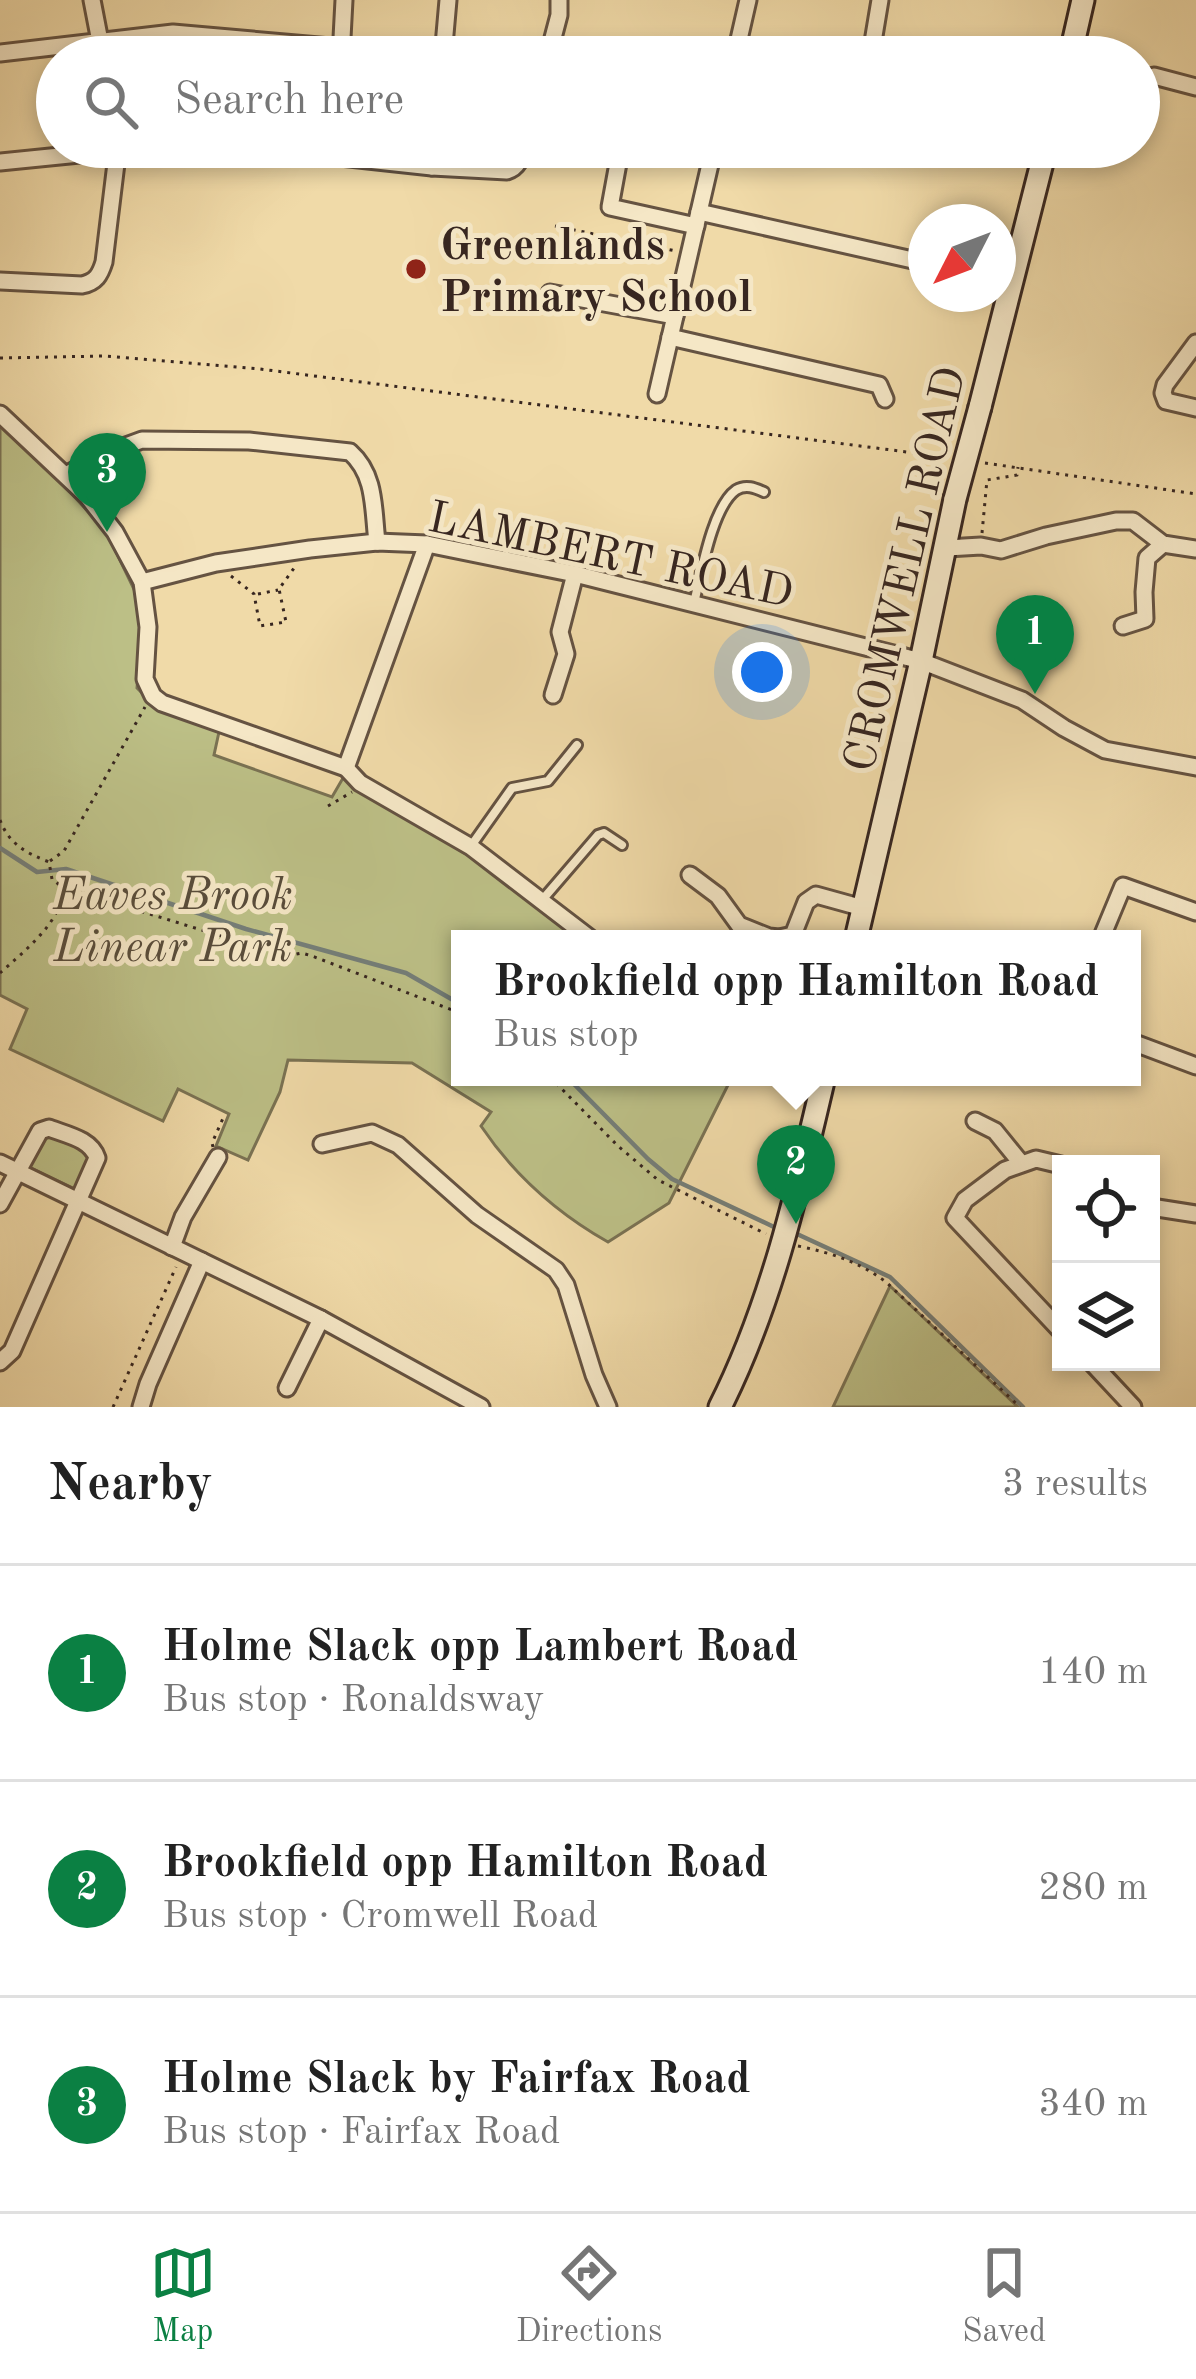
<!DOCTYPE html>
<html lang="en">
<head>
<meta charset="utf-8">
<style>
	:root { --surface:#fff; --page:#f6f6f6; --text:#222; --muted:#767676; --line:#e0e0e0; --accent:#0b8043 }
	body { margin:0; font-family:"Old Standard TT",serif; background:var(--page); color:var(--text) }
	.controls { position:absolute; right:36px; bottom:36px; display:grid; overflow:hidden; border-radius:0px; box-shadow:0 6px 18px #0003 }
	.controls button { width:108px; height:108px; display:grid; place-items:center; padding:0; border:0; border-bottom:3px solid var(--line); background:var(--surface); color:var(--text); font:60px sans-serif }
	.compass { position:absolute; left:908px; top:204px; width:108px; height:108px; border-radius:50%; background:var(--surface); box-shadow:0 6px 18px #0003; rotate:228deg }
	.you { position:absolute; left:762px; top:672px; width:42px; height:42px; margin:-30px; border:9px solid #fff; border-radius:50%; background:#1a73e8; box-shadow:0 0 0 18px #1a73e833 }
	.badge { display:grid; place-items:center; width:78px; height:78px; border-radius:50%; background:var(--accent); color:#fff; font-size:39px; font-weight:700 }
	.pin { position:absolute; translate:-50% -99px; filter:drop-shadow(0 3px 6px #0008) }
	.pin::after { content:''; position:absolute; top:63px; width:42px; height:36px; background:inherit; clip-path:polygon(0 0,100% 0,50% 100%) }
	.popup { position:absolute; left:451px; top:930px; width:690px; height:156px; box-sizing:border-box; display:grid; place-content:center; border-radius:0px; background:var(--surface); filter:drop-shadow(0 3px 9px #0005); font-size:39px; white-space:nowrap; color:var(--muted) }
	.popup b { font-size:45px; color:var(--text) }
	.popup::after { content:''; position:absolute; left:50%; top:100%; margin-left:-24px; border:24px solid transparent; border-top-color:var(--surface) }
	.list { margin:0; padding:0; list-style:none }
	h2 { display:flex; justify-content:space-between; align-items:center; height:156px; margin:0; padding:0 48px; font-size:51px }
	h2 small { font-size:39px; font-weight:400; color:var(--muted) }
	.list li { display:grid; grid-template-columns:78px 1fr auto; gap:36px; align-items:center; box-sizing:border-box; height:216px; padding:0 48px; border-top:3px solid var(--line) }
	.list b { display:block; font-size:45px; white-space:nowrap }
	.list p { margin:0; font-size:39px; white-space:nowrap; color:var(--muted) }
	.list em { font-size:39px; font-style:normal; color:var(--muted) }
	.icon { flex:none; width:66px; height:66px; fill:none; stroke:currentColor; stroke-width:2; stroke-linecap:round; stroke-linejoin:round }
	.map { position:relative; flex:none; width:1196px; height:1407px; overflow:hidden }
	.search { position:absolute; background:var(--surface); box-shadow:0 6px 18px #0003; left:36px; right:36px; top:36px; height:132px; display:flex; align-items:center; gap:30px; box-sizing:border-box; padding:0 42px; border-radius:66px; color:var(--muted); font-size:45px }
	.sheet { height:804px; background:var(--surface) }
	nav { display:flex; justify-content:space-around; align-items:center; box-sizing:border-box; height:168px; border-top:3px solid var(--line); background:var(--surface); font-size:33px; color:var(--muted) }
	nav a { display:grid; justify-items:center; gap:6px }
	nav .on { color:var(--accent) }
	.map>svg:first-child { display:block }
</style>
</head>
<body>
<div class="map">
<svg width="1196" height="1407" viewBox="0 0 1196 1407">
	<rect width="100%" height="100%" fill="#f0daa8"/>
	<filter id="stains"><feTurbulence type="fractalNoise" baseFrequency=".00167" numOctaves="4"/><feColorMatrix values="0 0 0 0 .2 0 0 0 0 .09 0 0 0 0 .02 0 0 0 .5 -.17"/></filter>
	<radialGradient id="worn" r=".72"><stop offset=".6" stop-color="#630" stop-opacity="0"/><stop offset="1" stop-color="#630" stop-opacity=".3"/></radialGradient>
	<g fill="#bcbf86" stroke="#7a7253" stroke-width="3">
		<path d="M0 416 106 531 144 610 137 688 156 707 219 732 214 755 332 797 343 778 542 901 589 939H460V1077H732L669 1203 608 1242C557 1213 514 1175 481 1126L491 1112 412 1063 288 1060 280 1092 248 1160 216 1146 229 1114 178 1089 163 1121 10 1049 27 1009 0 995Z"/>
		<polygon points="53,1135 87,1153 89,1162 75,1189 25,1165 41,1137"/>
		<polygon points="890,1286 1018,1407 833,1407"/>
	</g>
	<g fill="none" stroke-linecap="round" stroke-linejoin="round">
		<g stroke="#757e78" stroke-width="4.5">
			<polyline points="0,848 37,872 66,869 246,929 406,973 460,1004"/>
			<polyline points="567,1077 648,1159 672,1179 774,1227"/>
			<polyline points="797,1234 890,1277 1023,1407"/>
		</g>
		<defs>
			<g id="lane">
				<path d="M694 603C701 575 712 507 736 490 746 484 755 488 764 492"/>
				<polyline points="471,846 512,788 548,781 577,745"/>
				<polyline points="543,899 598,835 604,833 622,845"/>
			</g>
			<g id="street">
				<polyline points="92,0 103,57"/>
				<polyline points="0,53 173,33 342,48"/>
				<polyline points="341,57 344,0"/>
				<polyline points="443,57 448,0"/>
				<polyline points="548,57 559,15 559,0"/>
				<polyline points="735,57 748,0"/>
				<polyline points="876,57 873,42 880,0"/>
				<polyline points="1139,81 1154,76 1196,87"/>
				<path d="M248 147 432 167 507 171C519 167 520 159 523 147"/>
				<polyline points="621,147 610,207 696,226"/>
				<polyline points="0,162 149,147"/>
				<polyline points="432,167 434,147"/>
				<polyline points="699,212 926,263"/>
				<path d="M0 281 82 285C96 282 100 275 104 262L118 147"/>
				<polyline points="550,293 675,316"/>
				<polyline points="670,337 879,385 885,399"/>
				<polyline points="1196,343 1165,385 1163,393 1166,401 1196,408"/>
				<polyline points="657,394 714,147"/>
				<polyline points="0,414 87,496 115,532 142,582 148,627 145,679 153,696 162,703 346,768 360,783 471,847 591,939"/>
				<path d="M66 475 101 455 142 440 249 441 350 452C376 475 373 509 377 542"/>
				<polyline points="947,548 981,546 1001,550 1046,536 1116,521 1133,521 1163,544 1196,549"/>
				<polyline points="142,582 216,563 310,549 377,542 427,544 575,574 921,661 1022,700 1064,728 1105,750 1196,767"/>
				<polyline points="1123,626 1145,619 1144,592 1147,558 1163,544"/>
				<polyline points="553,695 566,654 560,632 575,574"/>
				<polyline points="346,768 427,544"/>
				<polyline points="690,875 718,896 739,925 769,937 779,938 793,935 806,902 816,895 863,908"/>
				<polyline points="1101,939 1123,886 1196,912"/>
				<polyline points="1132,1042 1196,1066"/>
				<polyline points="790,1077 821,1087"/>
				<polyline points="975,1121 995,1131 1021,1163"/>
				<polyline points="322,1144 372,1133 398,1145 477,1215 556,1270 566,1285 594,1375 608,1407"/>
				<polyline points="0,1163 321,1319 481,1407"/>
				<polyline points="1061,1165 1036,1159 1005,1170 965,1200 955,1218 1061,1331"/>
				<path d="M0 1204 40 1131 49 1128C67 1135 91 1139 97 1158L12 1351 0 1362"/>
				<polyline points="1151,1207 1196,1214"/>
				<polyline points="172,1247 183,1217 218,1157"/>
				<polyline points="1091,1362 1133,1407"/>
				<polyline points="287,1388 321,1319"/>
				<polyline points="141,1407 148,1384 202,1261"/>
			</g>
			<g id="secondary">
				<polyline points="1070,57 1083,0"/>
				<polyline points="980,407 1046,147"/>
				<polyline points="856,939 921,661 955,499"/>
				<path d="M720 1407C772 1304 798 1188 824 1077"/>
			</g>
		</defs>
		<use href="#lane" stroke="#655342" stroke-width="14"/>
		<use href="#street" stroke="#655342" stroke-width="21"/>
		<use href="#secondary" stroke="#372620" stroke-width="27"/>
		<g stroke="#372620" stroke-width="3" stroke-dasharray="3 6" stroke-linecap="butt">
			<polyline points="555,226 676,251"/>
			<polyline points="0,358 104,356 260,369 946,457"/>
			<polyline points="985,463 1196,494"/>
			<polyline points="982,533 987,480 1017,475 1018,467"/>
			<polyline points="231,576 254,594 260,626 286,622 279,589 297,564"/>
			<polyline points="258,594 278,590"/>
			<polyline points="328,806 352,792"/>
			<path d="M0 820C9 844 26 853 49 862L52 879 62 887 286 956 302 953 312 956 460 1013"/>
			<polyline points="50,861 64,851 145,707"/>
			<path d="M0 973C23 952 64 921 62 888"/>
			<polyline points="550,1077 618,1146 658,1180 766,1234"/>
			<polyline points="213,1147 212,1143 224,1116"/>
			<path d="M798 1246C831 1253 858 1261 886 1282L1020 1407"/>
			<polyline points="113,1407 176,1267"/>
		</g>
		<use href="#lane" stroke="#f5e7c6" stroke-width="8"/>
		<use href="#street" stroke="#f5e7c6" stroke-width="15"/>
		<use href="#secondary" stroke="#f5e7c6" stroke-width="21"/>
		<defs>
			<polyline id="secondary-bridge" points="955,499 980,407"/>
		</defs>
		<use href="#secondary-bridge" stroke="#372620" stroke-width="27" stroke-linecap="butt"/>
		<use href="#secondary-bridge" stroke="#f5e7c6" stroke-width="21"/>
	</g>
	<circle fill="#8f2418" stroke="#f5e7c6" stroke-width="4.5" cx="416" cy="269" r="12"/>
	<g text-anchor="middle" stroke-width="10" stroke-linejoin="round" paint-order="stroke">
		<g font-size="45" font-weight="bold" fill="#372620" stroke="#f5e7c6" text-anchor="start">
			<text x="440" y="259">Greenlands<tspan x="440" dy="52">Primary School</tspan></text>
		</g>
		<g font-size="45" fill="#372620" stroke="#f5e7c6">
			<text transform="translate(611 553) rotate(12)" y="16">LAMBERT ROAD</text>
			<text transform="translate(903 569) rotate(-77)" y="16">CROMWELL ROAD</text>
		</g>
		<g font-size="45" font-style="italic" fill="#584c3a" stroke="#f5e7c6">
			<text x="173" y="909">Eaves Brook<tspan x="173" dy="52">Linear Park</tspan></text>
		</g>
	</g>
	<rect width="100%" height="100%" filter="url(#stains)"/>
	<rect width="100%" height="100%" fill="url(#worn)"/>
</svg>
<div class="controls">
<button><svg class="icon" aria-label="locate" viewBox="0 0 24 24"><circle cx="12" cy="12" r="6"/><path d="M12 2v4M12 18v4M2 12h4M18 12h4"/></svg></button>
<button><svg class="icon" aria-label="layers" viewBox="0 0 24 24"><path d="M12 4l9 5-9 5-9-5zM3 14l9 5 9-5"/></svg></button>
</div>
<svg class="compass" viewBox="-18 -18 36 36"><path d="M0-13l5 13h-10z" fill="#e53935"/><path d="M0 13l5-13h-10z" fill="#767676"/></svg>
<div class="you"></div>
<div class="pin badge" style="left:1035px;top:694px">1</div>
<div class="pin badge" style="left:796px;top:1224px">2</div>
<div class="popup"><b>Brookfield opp Hamilton Road</b>Bus stop</div>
<div class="pin badge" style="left:107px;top:532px">3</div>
<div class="search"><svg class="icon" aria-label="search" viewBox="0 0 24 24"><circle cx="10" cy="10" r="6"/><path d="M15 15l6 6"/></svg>Search here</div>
</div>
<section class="sheet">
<h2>Nearby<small>3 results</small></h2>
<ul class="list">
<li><span class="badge">1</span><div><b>Holme Slack opp Lambert Road</b><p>Bus stop · Ronaldsway</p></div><em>140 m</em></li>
<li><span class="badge">2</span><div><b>Brookfield opp Hamilton Road</b><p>Bus stop · Cromwell Road</p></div><em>280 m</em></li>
<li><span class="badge">3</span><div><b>Holme Slack by Fairfax Road</b><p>Bus stop · Fairfax Road</p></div><em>340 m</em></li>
</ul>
</section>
<nav>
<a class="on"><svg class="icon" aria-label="map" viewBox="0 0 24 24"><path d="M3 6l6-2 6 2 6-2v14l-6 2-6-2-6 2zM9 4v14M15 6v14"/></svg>Map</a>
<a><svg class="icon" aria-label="directions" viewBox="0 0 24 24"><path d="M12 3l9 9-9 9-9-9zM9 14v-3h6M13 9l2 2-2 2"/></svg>Directions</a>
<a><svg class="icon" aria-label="saved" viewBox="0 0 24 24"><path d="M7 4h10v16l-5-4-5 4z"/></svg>Saved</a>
</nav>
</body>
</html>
